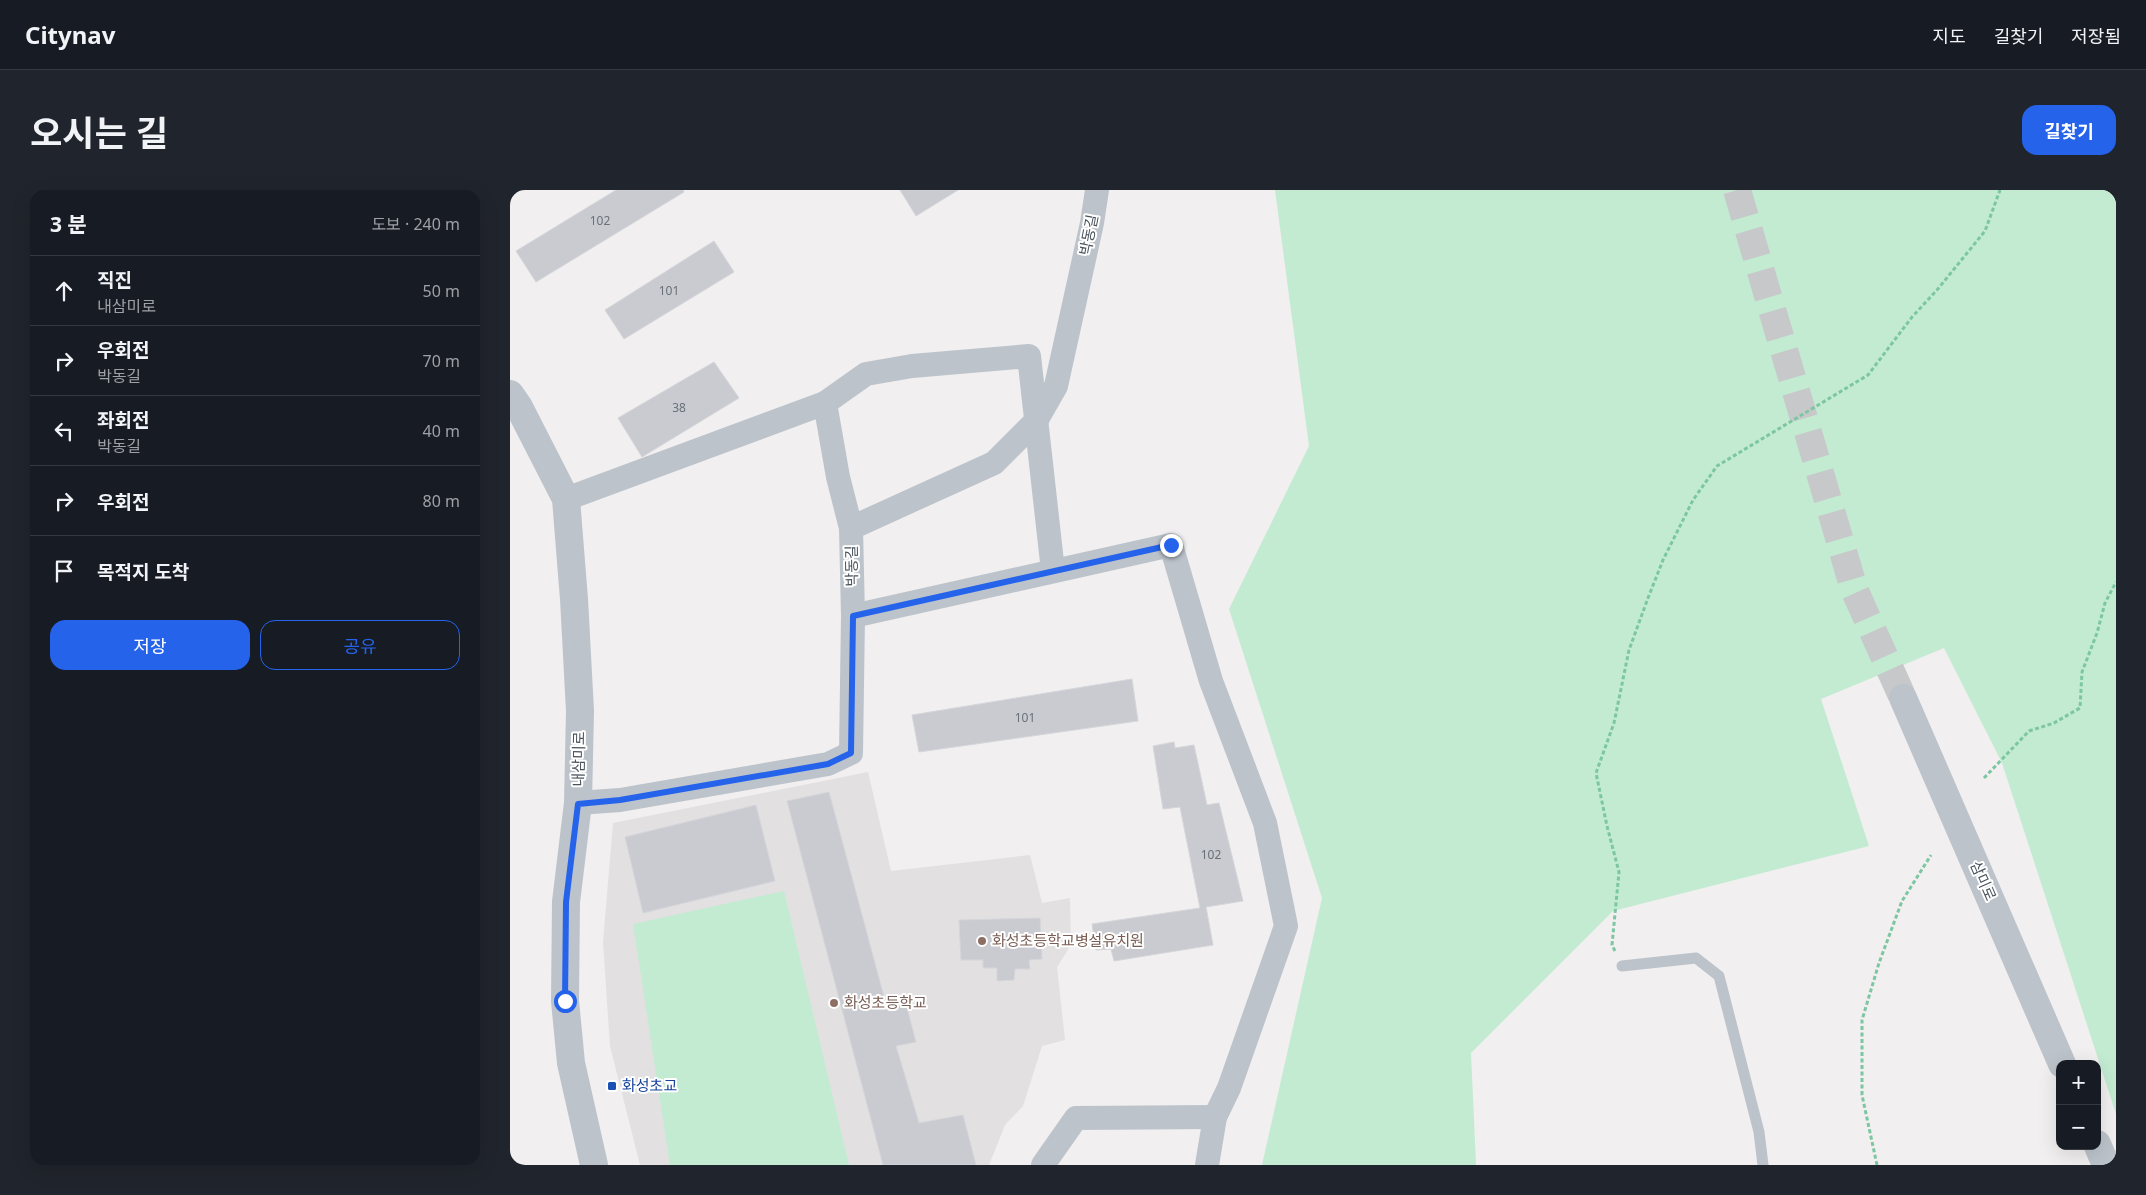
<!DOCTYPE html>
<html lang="ko">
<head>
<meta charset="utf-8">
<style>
	:root { --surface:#171b24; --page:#20242c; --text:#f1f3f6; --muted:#9ea1a6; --line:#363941; --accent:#2563eb }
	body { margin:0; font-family:"Noto Sans","Noto Sans KR",sans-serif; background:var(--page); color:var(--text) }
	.controls { position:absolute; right:15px; bottom:15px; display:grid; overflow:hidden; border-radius:10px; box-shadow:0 5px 20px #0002 }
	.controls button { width:45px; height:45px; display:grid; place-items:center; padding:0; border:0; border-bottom:1px solid var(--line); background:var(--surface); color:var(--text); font:25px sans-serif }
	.stop { position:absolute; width:15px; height:15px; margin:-11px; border:4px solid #2563eb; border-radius:50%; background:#fff }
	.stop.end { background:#2563eb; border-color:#fff; box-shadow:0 1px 5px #0008 }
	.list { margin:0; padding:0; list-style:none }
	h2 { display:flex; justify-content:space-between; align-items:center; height:65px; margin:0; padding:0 20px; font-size:21px }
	h2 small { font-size:16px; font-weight:400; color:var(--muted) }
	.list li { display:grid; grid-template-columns:32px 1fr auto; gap:15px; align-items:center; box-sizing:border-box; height:70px; padding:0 20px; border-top:1px solid var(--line) }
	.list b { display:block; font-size:19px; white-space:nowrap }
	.list p { margin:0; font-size:16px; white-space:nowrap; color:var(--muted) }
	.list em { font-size:16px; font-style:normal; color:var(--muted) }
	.actions { display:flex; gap:10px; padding:15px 20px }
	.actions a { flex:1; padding:11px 0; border:1px solid var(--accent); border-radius:15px; text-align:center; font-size:18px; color:var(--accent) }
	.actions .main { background:var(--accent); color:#fff }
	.icon { flex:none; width:28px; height:28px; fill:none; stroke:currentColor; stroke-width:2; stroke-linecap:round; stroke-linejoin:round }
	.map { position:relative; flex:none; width:1606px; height:975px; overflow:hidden; border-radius:15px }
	header { display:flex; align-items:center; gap:30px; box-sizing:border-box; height:70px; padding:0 25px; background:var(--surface); border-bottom:1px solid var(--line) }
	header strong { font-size:24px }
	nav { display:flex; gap:28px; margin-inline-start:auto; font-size:18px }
	.intro { display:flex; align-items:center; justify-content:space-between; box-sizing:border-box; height:120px; padding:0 30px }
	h1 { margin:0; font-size:35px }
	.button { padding:12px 22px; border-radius:15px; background:var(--accent); color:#fff; font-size:18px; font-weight:700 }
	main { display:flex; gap:30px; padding:0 30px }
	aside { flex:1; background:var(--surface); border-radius:15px; box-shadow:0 5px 20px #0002 }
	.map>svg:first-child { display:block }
</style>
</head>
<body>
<header>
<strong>Citynav</strong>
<nav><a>지도</a><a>길찾기</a><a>저장됨</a></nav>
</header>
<div class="intro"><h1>오시는 길</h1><a class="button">길찾기</a></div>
<main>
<aside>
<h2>3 분<small>도보 · 240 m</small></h2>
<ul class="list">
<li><svg class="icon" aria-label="ahead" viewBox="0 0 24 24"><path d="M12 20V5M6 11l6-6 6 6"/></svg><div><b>직진</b><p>내삼미로</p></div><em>50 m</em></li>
<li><svg class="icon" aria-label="right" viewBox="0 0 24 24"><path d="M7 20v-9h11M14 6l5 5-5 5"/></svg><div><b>우회전</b><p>박동길</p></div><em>70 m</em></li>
<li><svg class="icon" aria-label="left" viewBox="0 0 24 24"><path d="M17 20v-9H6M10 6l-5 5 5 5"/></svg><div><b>좌회전</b><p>박동길</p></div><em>40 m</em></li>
<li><svg class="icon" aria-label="right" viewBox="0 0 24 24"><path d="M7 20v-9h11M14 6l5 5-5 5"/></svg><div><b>우회전</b></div><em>80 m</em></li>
<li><svg class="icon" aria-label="arrive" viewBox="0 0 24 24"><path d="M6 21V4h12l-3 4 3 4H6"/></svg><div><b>목적지 도착</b></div></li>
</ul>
<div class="actions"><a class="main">저장</a><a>공유</a></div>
</aside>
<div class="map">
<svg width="1606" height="975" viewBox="0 0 1606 975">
	<rect width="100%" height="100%" fill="#f1efef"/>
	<polygon fill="#e2e0e0" points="358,582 381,681 520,665 532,713 560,708 561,755 547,777 555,850 532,856 513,916 495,935 479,975 130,975 100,856 93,752 103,633"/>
	<g fill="#c2ebd2">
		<polygon points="765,0 1606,0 1606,924 1492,573 1434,458 1311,509 1359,656 1103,721 961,863 966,975 752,975 812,708 719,419 799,256"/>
		<polygon points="274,701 339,975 160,975 123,734"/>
	</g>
	<g fill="#c9cbd1" stroke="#d4d6da">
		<polygon points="106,0 173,0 174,2 26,92 6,61"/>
		<polygon points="390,0 448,0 406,26"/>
		<polygon points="204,51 224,82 114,149 95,120"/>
		<polygon points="204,172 229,208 132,267 108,228"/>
		<polygon points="622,489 628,531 409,562 402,525"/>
		<polygon points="664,552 665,558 684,555 697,615 709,613 733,711 696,717 703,755 604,771 601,759 586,760 582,734 690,718 670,617 653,619 643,556"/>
		<polygon points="319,602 377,818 396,814 406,852 386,856 409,933 453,925 466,975 373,975 277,611"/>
		<polygon points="246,615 265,691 133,723 115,647"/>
		<polygon points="530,728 532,769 519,770 520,779 505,779 504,790 487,791 487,778 473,778 473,770 451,770 449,730"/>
	</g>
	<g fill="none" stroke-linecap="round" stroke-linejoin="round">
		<polyline stroke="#c7c8ca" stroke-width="28" stroke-dasharray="28 14" stroke-linecap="butt" points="1227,0 1344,399 1393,508"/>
		<g stroke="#7dc6a2" stroke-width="3" stroke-dasharray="4 2.5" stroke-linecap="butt">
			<polyline points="1474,588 1519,541 1544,533 1570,518 1572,482 1587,443 1595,413 1606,392"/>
			<polyline points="1105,761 1102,755 1109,682 1097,636 1086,583 1104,533 1119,460 1138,408 1153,370 1183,310 1207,276 1358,185 1402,127 1427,100 1475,41 1490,0"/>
			<polyline points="1367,975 1352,905 1352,830 1369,773 1392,711 1421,665"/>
		</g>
		<polyline stroke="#bcc3cb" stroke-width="11" points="1112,776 1186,768 1209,786 1249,942 1253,975"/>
		<g stroke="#bcc3cb" stroke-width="24">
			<polyline points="315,213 356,184 402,176 519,166 543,381"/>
			<polyline points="56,309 315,213 328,287 341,338"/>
			<polyline points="343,426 661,355 701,491 755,633 776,736 719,898 705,927 697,975"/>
			<polyline points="68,613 110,610 318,574 341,563 343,426 341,338 484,273 526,231 546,196 582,33 587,0"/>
			<polyline points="533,975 566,928 705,927"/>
		</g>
		<g stroke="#bcc3cb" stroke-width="28">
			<polyline points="0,204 9,217 56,309 64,409 70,521 68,613 56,712 55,811 61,873 84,975"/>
			<polyline points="1393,508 1552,874"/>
			<polyline points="1587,954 1596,975"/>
		</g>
	</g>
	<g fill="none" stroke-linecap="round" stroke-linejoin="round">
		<polyline stroke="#2563eb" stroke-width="6" points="55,811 56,712 68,614 110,610 318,574 341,563 343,426 661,355"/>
	</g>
	<g fill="#8d6e63" stroke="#fff" stroke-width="2">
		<circle cx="472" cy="751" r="5"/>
		<circle cx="324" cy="813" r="5"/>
	</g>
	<rect fill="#1a4fb4" stroke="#fff" stroke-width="2" x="97" y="891" width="10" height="10" rx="2.5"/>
	<g text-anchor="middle" stroke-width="4" stroke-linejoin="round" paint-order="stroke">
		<g font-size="12" fill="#697078">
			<text x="90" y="35">102</text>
			<text x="159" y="105">101</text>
			<text x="169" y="222">38</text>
			<text x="515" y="532">101</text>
			<text x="701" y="669">102</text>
		</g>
		<g font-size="15" fill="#49525b" stroke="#fff">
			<text transform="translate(579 45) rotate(-79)" y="5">박동길</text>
			<text transform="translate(342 376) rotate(-91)" y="5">박동길</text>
			<text transform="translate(69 569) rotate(-89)" y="5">내삼미로</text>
			<text transform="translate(1473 691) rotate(66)" y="5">삼미로</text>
		</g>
		<g font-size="15" fill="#785e54" stroke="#fff" text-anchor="start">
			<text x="482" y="756">화성초등학교병설유치원</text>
			<text x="334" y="818">화성초등학교</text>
		</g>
		<g font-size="15" fill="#164399" stroke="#fff" text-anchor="start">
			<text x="112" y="901">화성초교</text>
		</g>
	</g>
</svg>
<div class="controls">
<button>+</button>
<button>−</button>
</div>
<div class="stop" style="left:55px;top:811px"></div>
<div class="stop end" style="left:661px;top:355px"></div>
</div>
</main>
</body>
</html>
